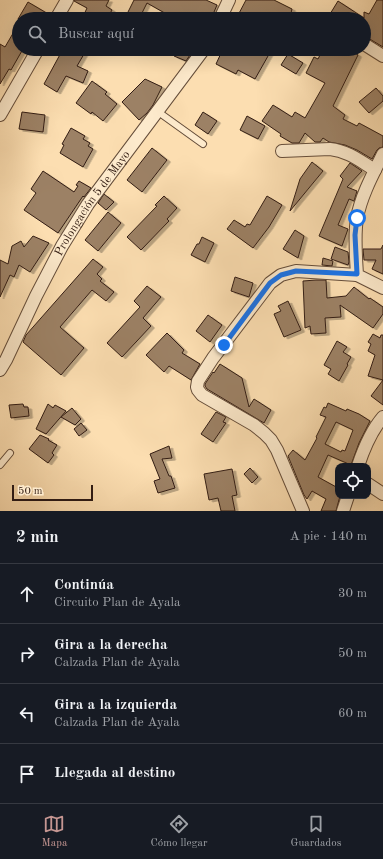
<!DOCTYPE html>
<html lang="es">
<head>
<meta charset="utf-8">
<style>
	:root { --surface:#171b24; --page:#20242c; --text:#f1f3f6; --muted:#9ea1a6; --line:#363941; --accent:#c59692 }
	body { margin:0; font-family:"Old Standard TT",serif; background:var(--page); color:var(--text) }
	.controls { position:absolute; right:12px; bottom:12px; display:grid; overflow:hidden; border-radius:8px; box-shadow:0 4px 16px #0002 }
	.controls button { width:36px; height:36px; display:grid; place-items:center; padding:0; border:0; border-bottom:1px solid var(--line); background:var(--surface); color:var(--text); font:20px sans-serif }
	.scale { position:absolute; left:12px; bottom:10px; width:81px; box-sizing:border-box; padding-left:4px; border:2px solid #331d13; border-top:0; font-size:11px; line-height:14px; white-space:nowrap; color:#331d13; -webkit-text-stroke:3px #fdeacc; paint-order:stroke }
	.stop { position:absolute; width:12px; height:12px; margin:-9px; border:3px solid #1a73e8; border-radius:50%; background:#fff }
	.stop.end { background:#1a73e8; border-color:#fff; box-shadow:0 1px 4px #0008 }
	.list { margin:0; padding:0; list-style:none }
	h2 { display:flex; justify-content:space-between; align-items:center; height:52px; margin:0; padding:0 16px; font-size:17px }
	h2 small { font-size:13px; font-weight:400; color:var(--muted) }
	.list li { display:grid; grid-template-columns:26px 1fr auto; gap:12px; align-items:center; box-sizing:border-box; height:60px; padding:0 16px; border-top:1px solid var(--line) }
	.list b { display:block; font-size:15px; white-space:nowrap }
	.list p { margin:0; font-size:13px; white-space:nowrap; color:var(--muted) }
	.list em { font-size:13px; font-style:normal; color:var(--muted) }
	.icon { flex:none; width:22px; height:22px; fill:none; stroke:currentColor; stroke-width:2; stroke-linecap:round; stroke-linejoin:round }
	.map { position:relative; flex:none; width:383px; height:511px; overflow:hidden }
	.search { position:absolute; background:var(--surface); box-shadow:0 4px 16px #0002; left:12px; right:12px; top:12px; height:44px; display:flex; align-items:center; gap:10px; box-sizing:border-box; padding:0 14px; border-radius:22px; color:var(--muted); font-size:15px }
	.sheet { height:292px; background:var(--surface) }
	nav { display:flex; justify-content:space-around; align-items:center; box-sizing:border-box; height:56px; border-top:1px solid var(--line); background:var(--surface); font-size:11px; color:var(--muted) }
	nav a { display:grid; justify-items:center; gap:2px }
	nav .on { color:var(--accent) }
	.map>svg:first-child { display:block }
</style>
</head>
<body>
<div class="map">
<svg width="383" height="511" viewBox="0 0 383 511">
	<defs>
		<filter id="shadow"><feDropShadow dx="3.5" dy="2" stdDeviation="0" flood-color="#0004"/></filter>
	</defs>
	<rect width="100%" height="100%" fill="#fcdeb1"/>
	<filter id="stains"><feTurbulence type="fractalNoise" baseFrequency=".005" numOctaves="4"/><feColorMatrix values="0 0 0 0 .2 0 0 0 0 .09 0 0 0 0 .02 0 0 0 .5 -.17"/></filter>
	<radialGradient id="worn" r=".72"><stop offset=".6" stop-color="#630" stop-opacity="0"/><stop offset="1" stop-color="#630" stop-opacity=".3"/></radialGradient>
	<g fill="#9c8165" stroke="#331d13" fill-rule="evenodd" filter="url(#shadow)">
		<polygon points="74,0 109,0 106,6 112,10 107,19 82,19 87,8 74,1"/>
		<polygon points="134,0 206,0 217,5 211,19 168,19 170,16 147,3 139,19 134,19 126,16"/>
		<polygon points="246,0 274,0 292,9 291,13 302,19 236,19"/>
		<polygon points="377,0 383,0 383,47 368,38 364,37 364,19 327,19 338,1 364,18 364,12 369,14"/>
		<polygon points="28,2 50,15 49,19 18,19"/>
		<polygon points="19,23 19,49 23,49 11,70 9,69 0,84 0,44 5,47"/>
		<polygon points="63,49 87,49 77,66 88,71 83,83 66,76 57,92 44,84"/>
		<polygon points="177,49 185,49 192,52 186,61 174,56"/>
		<polygon points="223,49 235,49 248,55 251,49 272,49 255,79 238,70 236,74 216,64"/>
		<polygon points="323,49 349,49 358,55 333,106 345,115 343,119 357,126 359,123 383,136 383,147 379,148 377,150 372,159 357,150 345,145 329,142 323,138 320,142 315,142 305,133 299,143 292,143 280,136 281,134 262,121 273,105 292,117 295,112 305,118 325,83 306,73 314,57 318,59"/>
		<polygon points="288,54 303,63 296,74 281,65"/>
		<polygon points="145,79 162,87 153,105 147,113 139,120 122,102"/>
		<polygon points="92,81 107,92 105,94 117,104 103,121 92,112 91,114 76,103"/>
		<polygon points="376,88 383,96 383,101 369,113 359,102"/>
		<polygon points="22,112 45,115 43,132 19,129"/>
		<polygon points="203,112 217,121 208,134 195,125"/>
		<polygon points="247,116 265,126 258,139 240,130"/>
		<polygon points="71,128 85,136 83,139 90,143 88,146 93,149 83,167 60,153 64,145 62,144"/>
		<polygon points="152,148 167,160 142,192 127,180"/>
		<polygon points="312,162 323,171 290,211 300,179"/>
		<polygon points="350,163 362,171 347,187 357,191 354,201 349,199 338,225 348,229 342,246 319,236 343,179 340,176"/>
		<polygon points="43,171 74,192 78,186 76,185 79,181 91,188 84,197 83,196 58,233 24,210 36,193 31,189"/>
		<polygon points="104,194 114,202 106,210 98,203"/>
		<polygon points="164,196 177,208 167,219 169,221 141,250 127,237 157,206 155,205"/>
		<polygon points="267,196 282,205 269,227 253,248 227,229 234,220 245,227 247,224 250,225"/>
		<polygon points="108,212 121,223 98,251 85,240"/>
		<polygon points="295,230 304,236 298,258 283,249"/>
		<polygon points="33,236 49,243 30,272 19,265 14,277 10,275 0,297 0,260 8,264 12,246 21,241 24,247"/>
		<polygon points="202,237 214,243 205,262 191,255 197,244 199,244"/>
		<polygon points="383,245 383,274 372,269 376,260 364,260 363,249 381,249"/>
		<polygon points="335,247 348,252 349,262 348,265 331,259"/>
		<polygon points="323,258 333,261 332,266 322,265"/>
		<polygon points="93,259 103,267 97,274 102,279 100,281 114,292 106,301 92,290 60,327 84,348 61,375 23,342 26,335"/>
		<polygon points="235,277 253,283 249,297 231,291"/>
		<polygon points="316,280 326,280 327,298 346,296 354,287 369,299 370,298 383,307 383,314 373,328 340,305 341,317 325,318 326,333 311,334 310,326 305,328 303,281"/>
		<polygon points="147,286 161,297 143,318 151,326 122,357 107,343 140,307 134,301"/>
		<polygon points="288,301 301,330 284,337 274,314 281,311 278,306"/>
		<polygon points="208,315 222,325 210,342 196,331"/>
		<polygon points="167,333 184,350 182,353 200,364 191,380 169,366 164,372 146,355"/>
		<polygon points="373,334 380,338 381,335 383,335 383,405 371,396 383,380 368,376 375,355 368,351 371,344 368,342"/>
		<polygon points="337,341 347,347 343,352 351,357 347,364 348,365 339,381 328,374 331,369 324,365"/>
		<polygon points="220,364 242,378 249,407 254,399 271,410 264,423 207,389 205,386 205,384 213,372 214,373"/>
		<path d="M328 403 346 411 347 409 359 414 370 421 359 443 351 465 328 455 318 477 338 488V496H340L336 511H321L326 499 312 491 307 499 304 495 288 456 293 450 305 460 317 438 316 437 326 417 320 415 324 407 326 408ZM336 422 353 430 345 451 342 450 341 452 325 444Z"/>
		<polygon points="23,404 24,407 28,407 29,416 11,418 9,405"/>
		<polygon points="48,404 53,408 55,405 66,411 46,434 36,429"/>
		<polygon points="72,408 81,419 75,425 61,417"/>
		<polygon points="216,412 226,417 223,422 226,423 213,442 201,434"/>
		<polygon points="81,423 87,430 79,436 74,429"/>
		<polygon points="40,435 49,439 48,440 57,445 52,453 54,455 48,463 29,449"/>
		<polygon points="169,446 172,458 162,459 169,476 171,476 175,488 158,493 154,481 160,479 150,454"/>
		<polygon points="250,468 258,477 252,483 244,474"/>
		<polygon points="232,469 237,495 232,496 235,511 221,511 218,498 209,500 204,474"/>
	</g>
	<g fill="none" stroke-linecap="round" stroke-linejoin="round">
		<defs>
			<g id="lane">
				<polyline points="157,111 203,144"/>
				<polyline points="0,465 10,453"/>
			</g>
			<g id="street">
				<polyline points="56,19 67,0"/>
				<polyline points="220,19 229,0"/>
				<polyline points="364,44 383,56"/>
				<polyline points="0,115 38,49"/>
				<path d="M282 151 330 149C348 151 360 161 375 170"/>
				<path d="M383 154C373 174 361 196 357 218 354 236 356 256 357 275L383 288"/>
				<path id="s1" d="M0 370 6 360 36 296 62 246 88 204 204 49"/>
				<path d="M358 466C364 448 371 431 383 417"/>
				<polyline points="368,484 383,494"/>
				<polyline points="303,511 277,450 271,440 264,433 254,425 202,395 198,390 197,387 198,381 213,358 270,283 281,275 296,271 357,275"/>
				<polyline points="343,511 348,496"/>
			</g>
		</defs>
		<use href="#lane" stroke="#654d3a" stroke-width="8"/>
		<use href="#street" stroke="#654d3a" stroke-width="14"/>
		<use href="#lane" stroke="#fdeacc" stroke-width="6"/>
		<use href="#street" stroke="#fdeacc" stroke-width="12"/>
	</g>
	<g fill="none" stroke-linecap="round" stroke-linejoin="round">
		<polyline stroke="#1a73e8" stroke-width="5" points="224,345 270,283 281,275 296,271 357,274 355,235 357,218"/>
	</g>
	<g text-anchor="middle" stroke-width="3.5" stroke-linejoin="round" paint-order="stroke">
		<g font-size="12" fill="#331d13" stroke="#fdeacc">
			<text dy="4" stroke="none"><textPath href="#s1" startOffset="191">Prolongación 5 de Mayo</textPath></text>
		</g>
	</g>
	<rect width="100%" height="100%" filter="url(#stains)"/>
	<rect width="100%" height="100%" fill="url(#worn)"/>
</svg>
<div class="controls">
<button><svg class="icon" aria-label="locate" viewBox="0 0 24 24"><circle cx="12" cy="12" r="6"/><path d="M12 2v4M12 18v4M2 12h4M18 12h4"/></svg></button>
</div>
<div class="scale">50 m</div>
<div class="stop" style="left:357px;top:218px"></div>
<div class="stop end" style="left:224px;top:345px"></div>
<div class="search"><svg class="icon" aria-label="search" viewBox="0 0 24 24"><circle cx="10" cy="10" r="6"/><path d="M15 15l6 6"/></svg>Buscar aquí</div>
</div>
<section class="sheet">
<h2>2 min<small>A pie · 140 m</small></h2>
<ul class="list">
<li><svg class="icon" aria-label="ahead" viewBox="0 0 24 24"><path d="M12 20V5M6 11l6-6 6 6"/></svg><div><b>Continúa</b><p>Circuito Plan de Ayala</p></div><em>30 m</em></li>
<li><svg class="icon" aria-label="right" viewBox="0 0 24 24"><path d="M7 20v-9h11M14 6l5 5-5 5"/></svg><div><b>Gira a la derecha</b><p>Calzada Plan de Ayala</p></div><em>50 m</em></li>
<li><svg class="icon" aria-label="left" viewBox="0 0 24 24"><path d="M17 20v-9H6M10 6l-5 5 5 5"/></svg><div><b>Gira a la izquierda</b><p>Calzada Plan de Ayala</p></div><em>60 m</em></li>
<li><svg class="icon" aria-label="arrive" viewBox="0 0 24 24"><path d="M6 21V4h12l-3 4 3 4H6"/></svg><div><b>Llegada al destino</b></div></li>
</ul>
</section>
<nav>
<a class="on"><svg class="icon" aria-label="map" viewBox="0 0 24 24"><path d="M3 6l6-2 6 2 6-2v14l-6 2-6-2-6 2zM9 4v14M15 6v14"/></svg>Mapa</a>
<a><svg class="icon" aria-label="directions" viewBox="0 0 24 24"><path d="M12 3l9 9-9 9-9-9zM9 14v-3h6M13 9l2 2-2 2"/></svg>Cómo llegar</a>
<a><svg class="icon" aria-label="saved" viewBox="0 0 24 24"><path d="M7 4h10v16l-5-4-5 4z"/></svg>Guardados</a>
</nav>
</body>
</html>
